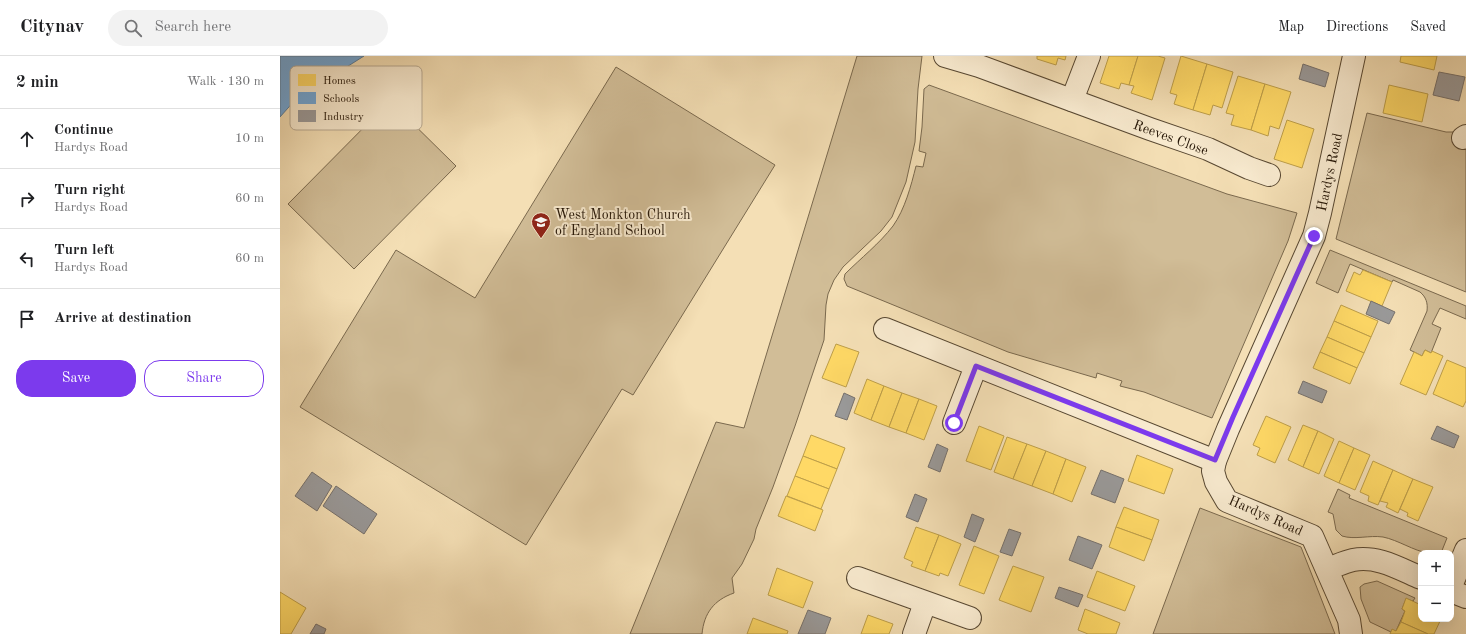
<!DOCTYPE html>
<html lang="en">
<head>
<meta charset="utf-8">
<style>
	:root { --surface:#fff; --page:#f2f2f2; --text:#202124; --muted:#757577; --line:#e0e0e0; --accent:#7c3aed }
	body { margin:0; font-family:"Old Standard TT",serif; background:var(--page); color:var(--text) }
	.controls { position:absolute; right:12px; bottom:12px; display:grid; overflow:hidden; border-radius:8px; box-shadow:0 4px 16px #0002 }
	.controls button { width:36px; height:36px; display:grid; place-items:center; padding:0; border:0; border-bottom:1px solid var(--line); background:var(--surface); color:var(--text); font:20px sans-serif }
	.stop { position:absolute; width:12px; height:12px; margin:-9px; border:3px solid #7c3aed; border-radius:50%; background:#fff }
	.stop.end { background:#7c3aed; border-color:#fff; box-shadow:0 1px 4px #0008 }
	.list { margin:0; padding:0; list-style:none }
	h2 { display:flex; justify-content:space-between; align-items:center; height:52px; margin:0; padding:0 16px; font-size:17px }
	h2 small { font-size:13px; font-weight:400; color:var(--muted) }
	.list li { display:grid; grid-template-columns:26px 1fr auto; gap:12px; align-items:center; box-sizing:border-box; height:60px; padding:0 16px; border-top:1px solid var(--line) }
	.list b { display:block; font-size:15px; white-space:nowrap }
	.list p { margin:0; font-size:13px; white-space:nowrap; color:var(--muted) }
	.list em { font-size:13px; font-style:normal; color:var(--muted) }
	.actions { display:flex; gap:8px; padding:12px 16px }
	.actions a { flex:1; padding:9px 0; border:1px solid var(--accent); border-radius:16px; text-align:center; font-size:14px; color:var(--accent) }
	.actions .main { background:var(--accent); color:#fff }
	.icon { flex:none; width:22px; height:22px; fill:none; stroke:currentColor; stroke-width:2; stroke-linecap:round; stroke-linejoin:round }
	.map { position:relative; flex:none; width:1186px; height:578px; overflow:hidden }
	header { display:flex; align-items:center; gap:24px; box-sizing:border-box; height:56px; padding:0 20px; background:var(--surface); border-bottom:1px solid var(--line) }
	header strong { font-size:19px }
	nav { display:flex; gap:22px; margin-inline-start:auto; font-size:14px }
	.search { width:280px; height:36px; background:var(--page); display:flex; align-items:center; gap:10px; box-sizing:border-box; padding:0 14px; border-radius:22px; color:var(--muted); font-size:15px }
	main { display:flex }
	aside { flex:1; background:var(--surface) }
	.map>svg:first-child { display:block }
</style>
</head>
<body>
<header>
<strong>Citynav</strong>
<div class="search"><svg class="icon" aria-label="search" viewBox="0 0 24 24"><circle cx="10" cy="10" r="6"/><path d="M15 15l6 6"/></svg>Search here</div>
<nav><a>Map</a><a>Directions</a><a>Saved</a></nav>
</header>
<main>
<aside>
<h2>2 min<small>Walk · 130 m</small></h2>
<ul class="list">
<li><svg class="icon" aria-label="ahead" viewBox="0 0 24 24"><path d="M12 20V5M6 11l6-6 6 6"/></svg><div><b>Continue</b><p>Hardys Road</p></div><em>10 m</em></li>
<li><svg class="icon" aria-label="right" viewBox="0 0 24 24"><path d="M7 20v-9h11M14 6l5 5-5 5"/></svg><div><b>Turn right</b><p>Hardys Road</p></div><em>60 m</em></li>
<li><svg class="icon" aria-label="left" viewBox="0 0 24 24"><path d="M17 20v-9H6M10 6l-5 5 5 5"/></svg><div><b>Turn left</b><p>Hardys Road</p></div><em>60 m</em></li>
<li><svg class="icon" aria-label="arrive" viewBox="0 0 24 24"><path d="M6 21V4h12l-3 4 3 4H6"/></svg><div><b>Arrive at destination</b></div></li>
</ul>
<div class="actions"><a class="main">Save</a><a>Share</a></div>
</aside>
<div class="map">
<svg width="1186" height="578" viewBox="0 0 1186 578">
	<rect width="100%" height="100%" fill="#f4dfb5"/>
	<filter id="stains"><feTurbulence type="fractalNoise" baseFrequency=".005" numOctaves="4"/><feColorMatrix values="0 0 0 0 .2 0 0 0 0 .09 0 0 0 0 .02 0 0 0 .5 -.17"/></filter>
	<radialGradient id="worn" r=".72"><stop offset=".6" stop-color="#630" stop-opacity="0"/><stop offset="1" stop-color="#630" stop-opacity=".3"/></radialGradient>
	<g fill="#d1bd97" stroke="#7a694e">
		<path d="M577 0H642L638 33 635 86 626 126 612 161 601 175 563 211 554 224 548 238 546 249 544 284 515 370 493 431 476 473 474 483 462 508 452 522 454 537C434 544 424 557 422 578H350L436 366 464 372Z"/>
		<polygon points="336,11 495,109 353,339 342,333 246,489 20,351 116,194 195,242"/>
		<path d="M649 29 947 138 1017 157 1008 185 932 362 864 336 840 330 842 325 817 317 816 322 728 296 567 230 564 223 565 218C581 202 599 188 613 170 625 153 631 130 636 110L643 111 646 97 639 95 642 71 644 33Z"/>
		<polygon points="110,45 176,110 74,213 8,148"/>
		<polygon points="1087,57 1166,76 1176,76 1186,90 1186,236 1056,183"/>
		<path d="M1050 194 1186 250V263L1160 252 1152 268 1161 272 1151 297 1145 294 1142 300 1130 294 1147 255C1148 247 1146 241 1140 236L1113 224 1112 226 1070 208 1058 237 1036 227Z"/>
		<path d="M1058 433 1070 439 1069 442 1167 482 1161 497C1157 497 1152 498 1148 497 1134 495 1118 484 1103 481 1089 479 1075 484 1062 480L1056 474 1053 458 1048 456Z"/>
		<polygon points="920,452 1021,491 1055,578 873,578"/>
		<polygon points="1097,525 1135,542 1133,545 1126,543 1122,553 1125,555 1116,575 1112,574 1111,576 1090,566 1081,543 1080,531 1084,528"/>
	</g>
	<g fill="#ffd966" stroke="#bd9e49">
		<polygon points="757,0 786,0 785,4 778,2 776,9 757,3"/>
		<polygon points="829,0 858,0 849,29 841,27 839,33 820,27"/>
		<polygon points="858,0 878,0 885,2 872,44 851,37 854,30 849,29"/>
		<polygon points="901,0 927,8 913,54 894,48 897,39 890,37"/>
		<polygon points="1121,0 1157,0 1154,14 1120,6"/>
		<polygon points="927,8 953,16 942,52 933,49 930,59 913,54"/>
		<polygon points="958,20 985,28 971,74 951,69 954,59 946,57"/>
		<polygon points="985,28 1011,36 999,73 990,70 988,80 971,74"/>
		<polygon points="1109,29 1148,38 1142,66 1103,57"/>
		<polygon points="1007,64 1034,73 1022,112 994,103"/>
		<polygon points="1083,214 1112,226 1102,250 1066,235 1074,216 1080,219"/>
		<polygon points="1061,249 1098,265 1091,281 1054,265"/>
		<polygon points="1054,265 1091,281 1084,297 1047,281"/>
		<polygon points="1047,281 1084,297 1077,312 1040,296"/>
		<polygon points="556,288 579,296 566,331 542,322"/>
		<polygon points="1145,294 1151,297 1152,295 1163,300 1146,339 1120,328 1134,296 1142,300"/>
		<polygon points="1040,296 1077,312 1070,328 1033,312"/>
		<polygon points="1167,304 1186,312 1186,345 1183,351 1153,338"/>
		<polygon points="587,323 604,330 591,364 574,357"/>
		<polygon points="604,330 622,337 609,371 591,364"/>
		<polygon points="622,337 639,343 626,377 609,371"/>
		<polygon points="639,343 657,350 644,384 626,377"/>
		<polygon points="986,360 1011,371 995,407 977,399 980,392 973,389"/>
		<polygon points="1023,369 1038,375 1023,411 1008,404"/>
		<polygon points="699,370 724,380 711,414 686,405"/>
		<polygon points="1038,375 1054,383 1039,418 1023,411"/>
		<polygon points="531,379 565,392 557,413 523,400"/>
		<polygon points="727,381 747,388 733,423 714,416"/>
		<polygon points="1059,385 1074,392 1059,427 1044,420"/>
		<polygon points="747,388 766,395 752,430 733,423"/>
		<polygon points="1074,392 1090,399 1075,434 1059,427"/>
		<polygon points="766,395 786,403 773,438 752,430"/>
		<polygon points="857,399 893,413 884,438 848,425"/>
		<polygon points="523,400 557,413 549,433 515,420"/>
		<polygon points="786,403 806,411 792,446 773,438"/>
		<polygon points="1093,405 1113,414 1098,449 1088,445 1089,440 1080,436"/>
		<polygon points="1113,414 1133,423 1118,457 1106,451 1108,447 1100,445"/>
		<polygon points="515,420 549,433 541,453 507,440"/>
		<polygon points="1133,423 1153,431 1138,465 1127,460 1128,457 1120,453"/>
		<polygon points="506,440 543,454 535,475 498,460"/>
		<polygon points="844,451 879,464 872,484 836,471"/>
		<polygon points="636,471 659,479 645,515 631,510 633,506 624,502"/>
		<polygon points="836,471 872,484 864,505 829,491"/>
		<polygon points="659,479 681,488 668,520 660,517 659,520 645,515"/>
		<polygon points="694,490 719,500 704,538 679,529"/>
		<polygon points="733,510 764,521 751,556 719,544"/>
		<polygon points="497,512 533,526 523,552 488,539"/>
		<polygon points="817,515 855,530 845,555 807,541"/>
		<polygon points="0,536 26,552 11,578 0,578"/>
		<polygon points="1126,542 1141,549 1141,563 1161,563 1154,578 1148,578 1121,566 1125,555 1122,553"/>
		<polygon points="805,553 840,567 836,578 808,578 798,574"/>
		<polygon points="588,559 613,568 609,578 581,578"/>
		<polygon points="473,562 508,575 507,578 467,578"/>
		<polygon points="1121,566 1148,578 1110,578 1112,573 1116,575"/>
	</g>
	<polygon fill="#6fa8dc" stroke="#587c9c" points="0,0 84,0 16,43 0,61"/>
	<g fill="#999" stroke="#76716d">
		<polygon points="1023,8 1049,17 1045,31 1019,23"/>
		<polygon points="1159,16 1185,21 1179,45 1153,39"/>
		<polygon points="1091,245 1115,256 1109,268 1086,258"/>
		<polygon points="1023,325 1047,335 1042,347 1018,337"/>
		<polygon points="564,337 575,342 567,364 555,360"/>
		<polygon points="1157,370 1179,380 1174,392 1151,383"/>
		<polygon points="657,388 668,393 660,416 648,411"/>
		<polygon points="821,414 844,423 835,447 811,438"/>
		<polygon points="32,416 52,430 37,455 15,440"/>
		<polygon points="56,430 97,458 84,478 43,450"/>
		<polygon points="635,438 647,443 638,466 626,461"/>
		<polygon points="692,458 704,463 695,486 684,481"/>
		<polygon points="729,473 741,477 732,500 720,496"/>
		<polygon points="798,480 822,489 812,513 789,504"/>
		<polygon points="779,531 803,539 798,551 775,542"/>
		<polygon points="528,554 551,562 545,578 518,578"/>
		<polygon points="36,568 46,573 44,578 30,578"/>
	</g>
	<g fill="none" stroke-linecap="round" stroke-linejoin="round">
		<defs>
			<g id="minor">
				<polyline points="665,0 699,10 870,73 928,93 969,112 989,119"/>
				<polyline points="792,44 809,0"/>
				<polyline points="1183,82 1186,80"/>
				<polyline points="605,273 935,405"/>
				<polyline points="674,367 696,310"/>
				<path d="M1047 513C1056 510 1064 506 1073 504 1097 499 1120 513 1141 522"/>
				<polyline points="578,522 690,562"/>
				<polyline points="1171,530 1186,494"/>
				<polyline points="1171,535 1186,541"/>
				<polyline points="634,578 645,547"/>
				<polyline points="1071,578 1069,564 1032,480 947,445 936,426 933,415 935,405 948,373 1034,180 1040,157 1074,0"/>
			</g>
		</defs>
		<use href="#minor" stroke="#584832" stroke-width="24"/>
		<use href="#minor" stroke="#f8eacf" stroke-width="22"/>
	</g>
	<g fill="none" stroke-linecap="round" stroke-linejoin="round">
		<polyline stroke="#7c3aed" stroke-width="5" points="674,367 696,310 935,404 953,361 1034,180"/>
	</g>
	<defs>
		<symbol id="school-pin" viewBox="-11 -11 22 30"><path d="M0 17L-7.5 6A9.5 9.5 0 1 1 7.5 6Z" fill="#8f2418" stroke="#f8eacf"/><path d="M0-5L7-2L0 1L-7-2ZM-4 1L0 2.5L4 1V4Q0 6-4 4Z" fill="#fff"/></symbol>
	</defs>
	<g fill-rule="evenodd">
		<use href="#school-pin" x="250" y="155" width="22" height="30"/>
	</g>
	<g text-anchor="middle" stroke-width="4" stroke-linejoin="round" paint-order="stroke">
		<g font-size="14" fill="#241506" stroke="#f8eacf">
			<text transform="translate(891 81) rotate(20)" y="5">Reeves Close</text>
			<text transform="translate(1049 116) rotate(-78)" y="5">Hardys Road</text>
			<text transform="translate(986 459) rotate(24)" y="5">Hardys Road</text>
		</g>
		<g font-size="14" fill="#241506" stroke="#f8eacf" text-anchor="start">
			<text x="275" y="163">West Monkton Church<tspan x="275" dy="16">of England School</tspan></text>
		</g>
	</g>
	<rect x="10" y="10" width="132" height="64" rx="6" fill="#f8eacf" stroke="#b8aa93" stroke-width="1"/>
	<rect x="18" y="18" width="18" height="12" fill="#ffd966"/>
	<rect x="18" y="36" width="18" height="12" fill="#6fa8dc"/>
	<rect x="18" y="54" width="18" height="12" fill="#999"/>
	<g font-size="11" fill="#241506">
		<text x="43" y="28">Homes</text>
		<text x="43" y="46">Schools</text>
		<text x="43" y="64">Industry</text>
	</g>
	<rect width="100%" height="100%" filter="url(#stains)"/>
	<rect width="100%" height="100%" fill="url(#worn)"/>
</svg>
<div class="controls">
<button>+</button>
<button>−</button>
</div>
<div class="stop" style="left:674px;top:367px"></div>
<div class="stop end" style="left:1034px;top:180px"></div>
</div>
</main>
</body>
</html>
